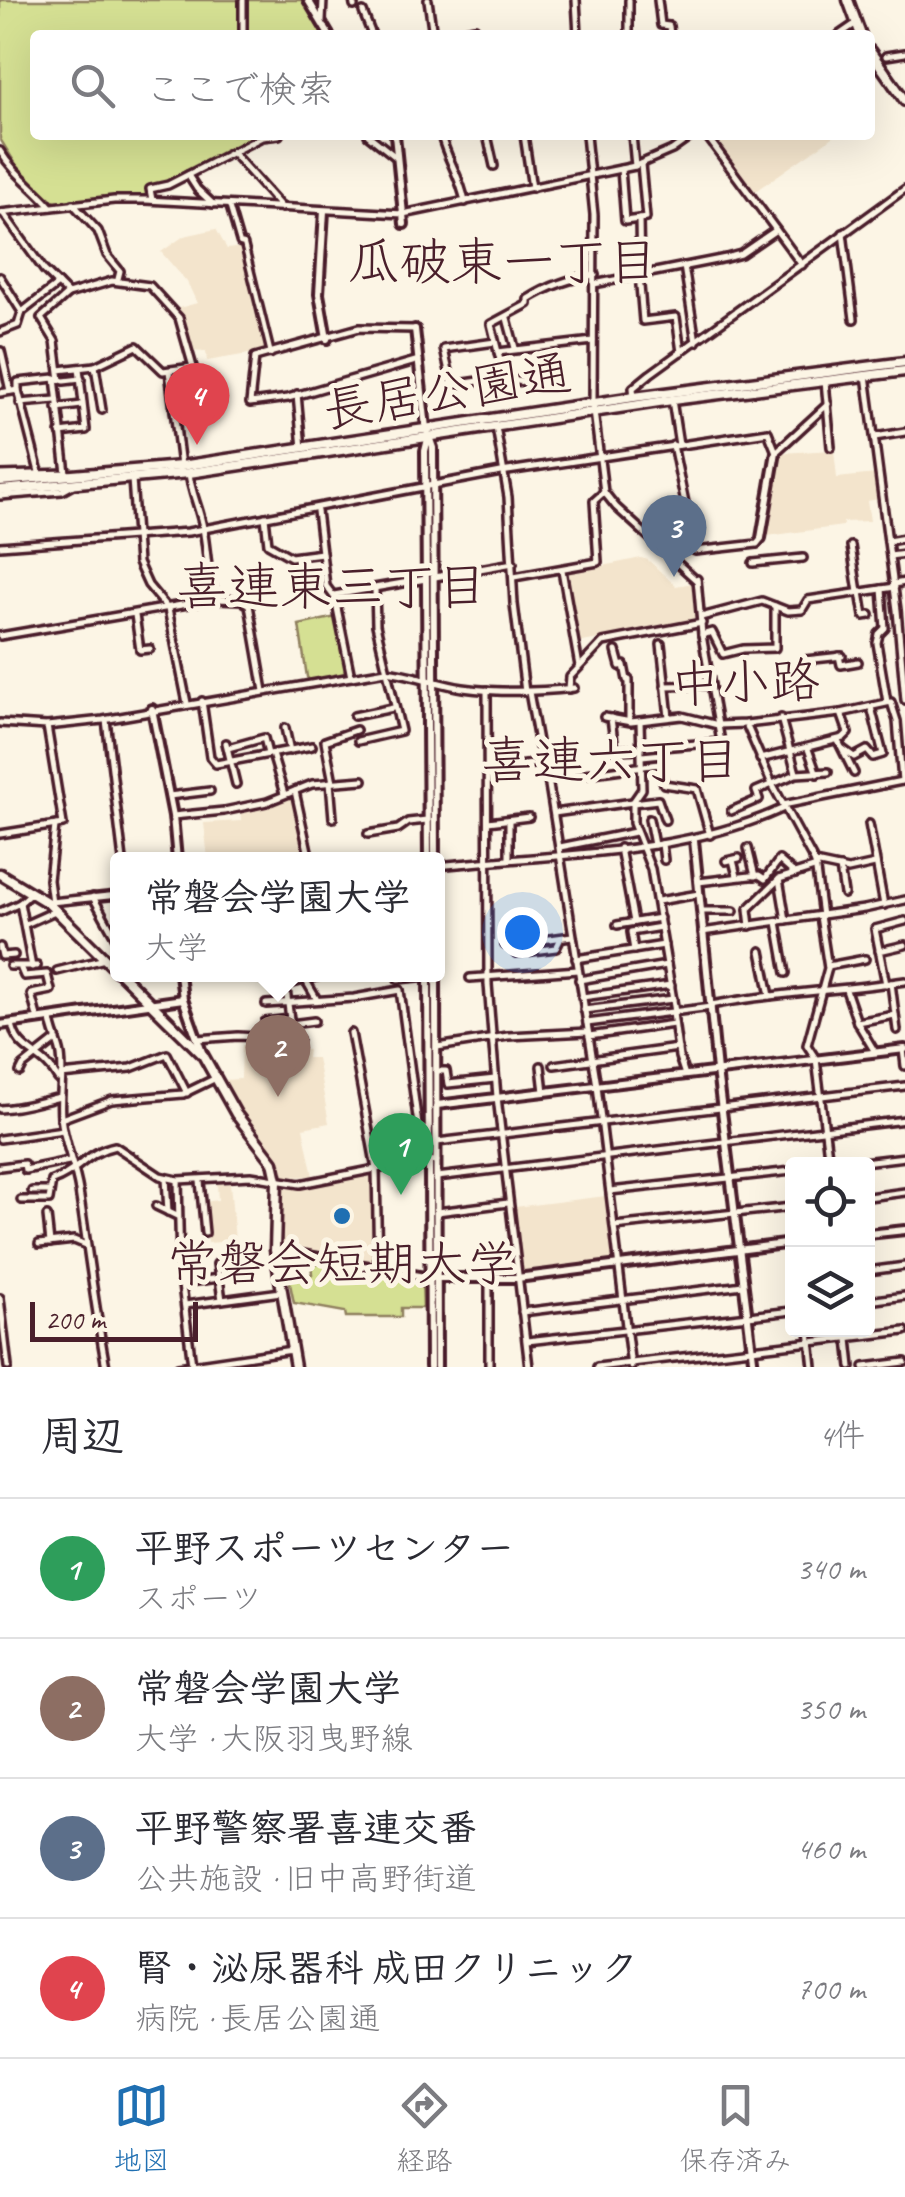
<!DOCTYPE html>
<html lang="ja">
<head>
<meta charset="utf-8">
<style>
	:root { --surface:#fff; --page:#f7f7f7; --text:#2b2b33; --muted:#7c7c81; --line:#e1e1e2; --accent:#1f6fb2 }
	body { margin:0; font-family:Caveat,"Klee One",sans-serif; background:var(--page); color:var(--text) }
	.controls { position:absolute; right:30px; bottom:30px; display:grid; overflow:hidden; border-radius:10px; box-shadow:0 10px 40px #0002 }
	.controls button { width:90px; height:90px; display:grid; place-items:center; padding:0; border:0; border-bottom:2px solid var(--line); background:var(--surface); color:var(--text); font:50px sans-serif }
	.scale { position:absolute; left:30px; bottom:25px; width:168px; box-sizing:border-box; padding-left:10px; border:5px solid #4a1f2b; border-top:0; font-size:28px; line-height:35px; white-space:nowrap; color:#4a1f2b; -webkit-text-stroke:8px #fcf5e5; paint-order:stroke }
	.you { position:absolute; left:522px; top:932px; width:35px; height:35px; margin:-25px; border:8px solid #fff; border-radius:50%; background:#1a73e8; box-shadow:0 0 0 15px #1a73e833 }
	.badge { display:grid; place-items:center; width:65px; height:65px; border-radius:50%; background:var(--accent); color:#fff; font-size:32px; font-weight:700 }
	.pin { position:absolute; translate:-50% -82px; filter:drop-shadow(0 2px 5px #0008) }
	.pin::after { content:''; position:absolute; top:52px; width:35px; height:30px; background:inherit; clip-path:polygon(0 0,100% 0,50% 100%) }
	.popup { position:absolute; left:110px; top:852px; width:335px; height:130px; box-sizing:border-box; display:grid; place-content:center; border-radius:10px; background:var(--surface); filter:drop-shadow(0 2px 8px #0005); font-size:32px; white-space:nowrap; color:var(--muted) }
	.popup b { font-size:38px; color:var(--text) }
	.popup::after { content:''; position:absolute; left:50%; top:100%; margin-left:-20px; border:20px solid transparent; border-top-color:var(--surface) }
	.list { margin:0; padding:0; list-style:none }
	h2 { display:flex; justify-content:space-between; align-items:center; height:130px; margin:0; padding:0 40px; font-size:42px }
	h2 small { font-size:32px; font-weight:400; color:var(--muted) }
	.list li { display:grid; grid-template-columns:65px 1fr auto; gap:30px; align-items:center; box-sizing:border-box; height:140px; padding:0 40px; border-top:2px solid var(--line) }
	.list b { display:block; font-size:38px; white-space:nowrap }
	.list p { margin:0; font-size:32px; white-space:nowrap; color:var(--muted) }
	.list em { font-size:32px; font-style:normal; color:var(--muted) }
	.icon { flex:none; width:55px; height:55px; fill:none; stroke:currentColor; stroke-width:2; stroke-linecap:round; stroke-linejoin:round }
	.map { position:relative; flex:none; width:905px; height:1367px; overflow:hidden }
	.search { position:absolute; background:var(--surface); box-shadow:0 10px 40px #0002; left:30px; right:30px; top:30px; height:110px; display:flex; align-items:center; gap:25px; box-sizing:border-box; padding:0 35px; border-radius:10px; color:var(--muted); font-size:38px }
	.sheet { height:690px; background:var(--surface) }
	nav { display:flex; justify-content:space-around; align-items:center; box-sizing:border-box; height:140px; border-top:2px solid var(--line); background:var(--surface); font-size:28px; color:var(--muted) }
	nav a { display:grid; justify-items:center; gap:5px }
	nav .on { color:var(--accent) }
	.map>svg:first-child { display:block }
</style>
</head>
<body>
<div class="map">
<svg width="905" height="1367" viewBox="0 0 905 1367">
	<rect width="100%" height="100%" fill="#fcf5e5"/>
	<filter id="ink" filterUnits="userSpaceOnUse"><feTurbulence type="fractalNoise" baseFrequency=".01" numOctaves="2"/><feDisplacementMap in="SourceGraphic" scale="20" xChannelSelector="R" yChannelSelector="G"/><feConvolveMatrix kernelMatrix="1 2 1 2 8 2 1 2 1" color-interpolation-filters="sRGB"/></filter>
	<g filter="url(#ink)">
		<g fill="#f3e4cc">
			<polygon points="708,135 836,135 751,194"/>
			<polygon points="216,229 227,249 242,247 266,351 207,361 206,352 190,351 172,310 197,303 187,282 161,252 184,236"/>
			<polygon points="834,450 837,478 876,474 879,499 867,501 870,521 843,522 843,526 767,536 780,453"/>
			<polygon points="641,558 648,560 676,586 693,583 697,614 693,622 577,643 569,573"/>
			<polygon points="294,795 307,859 208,859 204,823 241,821 240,810 270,804"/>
			<polygon points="242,1045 308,1050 307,1058 317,1058 329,1123 303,1128 313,1176 283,1177 273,1152 240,1115 224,1080 241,1079"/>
			<polygon points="374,1173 375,1262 279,1248 282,1185 293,1187"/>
			<polygon points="230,1183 235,1241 208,1243 204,1202 218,1200 217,1184"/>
			<polygon points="606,1196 615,1261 524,1271 520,1269 515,1207"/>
		</g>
		<g fill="#d5e093" stroke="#90805f" stroke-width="2.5">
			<polygon points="0,0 321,0 316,23 322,35 35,35 35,135 260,135 167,184 149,188 150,198 127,196 56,203 22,174 0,139"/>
			<polygon points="336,617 347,673 310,681 307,677 299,625"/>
			<polygon points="311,1261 422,1280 423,1308 401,1308 401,1317 346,1317 345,1312 294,1303 289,1279 312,1274"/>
		</g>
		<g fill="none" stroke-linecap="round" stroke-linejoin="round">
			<defs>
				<polyline id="pedestrian" points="229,205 240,243 244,244 271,354"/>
				<g id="minor">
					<polyline points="243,0 243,35"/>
					<polyline points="353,0 354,6"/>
					<polyline points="428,0 433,35"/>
					<polyline points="576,0 578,35"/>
					<polyline points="629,0 629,35"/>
					<polyline points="658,0 661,25 669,26 670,35"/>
					<polyline points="363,12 372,35"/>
					<polyline points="322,21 323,0"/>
					<polyline points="439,35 475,28"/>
					<polyline points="839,35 855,24"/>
					<polyline points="886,56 905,53"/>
					<polyline points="368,135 397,158"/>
					<path d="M441 135C447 160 460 175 465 202"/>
					<polyline points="487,135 494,166"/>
					<polyline points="524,135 532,188"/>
					<polyline points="586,135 594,215 593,403 604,492 616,507 697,581"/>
					<polyline points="632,135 635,166"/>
					<polyline points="706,135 802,265"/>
					<path d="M0 151C14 174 34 187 51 207"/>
					<polyline points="232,152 282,208"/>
					<polyline points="621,169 625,221 646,218 641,164"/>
					<polyline points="188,175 197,189 213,204"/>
					<polyline points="152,200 150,189 168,185 262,137 279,135"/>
					<polyline points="73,204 98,231 107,255 120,271 118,279"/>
					<polyline points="0,213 114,200 146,200 403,214 635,166 672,150 693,135"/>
					<polyline points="3,213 44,270 68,294"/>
					<polyline points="639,219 640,273"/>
					<polyline points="843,233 854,319"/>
					<polyline points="684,266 696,342"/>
					<polyline points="639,274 643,321 676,317 681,352"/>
					<polyline points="0,277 22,312 18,325 0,332"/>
					<polyline points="594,284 726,258 741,254 776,230"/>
					<polyline points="22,312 58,284"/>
					<polyline points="507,318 515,348"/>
					<polyline points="415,329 359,328 255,357 250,403 288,398 419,360"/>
					<polyline points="465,346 444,349 452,385 499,378 536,384"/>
					<polyline points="467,346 495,342"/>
					<polyline points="1,351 10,391"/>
					<polyline points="498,352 593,341"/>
					<polyline points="95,366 102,410"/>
					<polyline points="59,370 95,366 137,346 163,371 193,367 179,318 150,286 112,281 68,294 41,318 55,341 60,380"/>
					<polyline points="169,371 181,466"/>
					<polyline points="866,375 897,610 905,700"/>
					<polyline points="55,378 66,473"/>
					<path d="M499 378 500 360 491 324 528 304V299C549 286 570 278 595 275"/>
					<polyline points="825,381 831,447"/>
					<polyline points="18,390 39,472"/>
					<polyline points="0,393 18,390 18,382 55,378 64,381 81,379"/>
					<polyline points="297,394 302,448"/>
					<polyline points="634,397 633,388 650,374 905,189"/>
					<polyline points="672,400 679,445"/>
					<polyline points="20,403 56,400"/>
					<polyline points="57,408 82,405"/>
					<polyline points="496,427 508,497 514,604 525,692"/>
					<polyline points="60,433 86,430 79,368"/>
					<polyline points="875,437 905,432"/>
					<polyline points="673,445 695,551 757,544 761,539"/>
					<path d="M189 473C191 493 200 509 203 528 208 555 206 572 217 599"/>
					<polyline points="0,475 67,473"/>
					<polyline points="132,479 138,563 148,585 168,609 187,703"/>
					<polyline points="0,496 62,491 73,485"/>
					<polyline points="317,511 326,586 335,598 351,677"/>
					<polyline points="265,517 268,544 291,557 322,553"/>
					<polyline points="888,541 905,538"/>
					<polyline points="0,546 188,532 501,472 768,432 776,452 828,404"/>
					<polyline points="851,546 858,592"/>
					<polyline points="890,556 905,554"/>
					<polyline points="753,563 803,558"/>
					<polyline points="562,570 579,666"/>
					<polyline points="435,577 513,563"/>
					<polyline points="514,577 598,562 594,501 604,492"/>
					<polyline points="894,584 905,582"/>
					<polyline points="882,589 885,628 879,634 877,643 887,702"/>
					<polyline points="860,592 864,616 870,615"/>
					<polyline points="334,595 426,579"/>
					<polyline points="135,615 140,650 150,649"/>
					<polyline points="701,617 762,601 788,611 802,610 808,600 895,587"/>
					<polyline points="702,635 712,632 723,654 743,649 775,648 775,606"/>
					<polyline points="0,636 217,599 241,600 249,605 264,691"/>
					<polyline points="661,644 669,717"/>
					<polyline points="616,651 620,666 624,665 627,680"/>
					<polyline points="839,656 841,665 858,662"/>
					<polyline points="805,660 842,656"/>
					<polyline points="629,680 629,721"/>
					<polyline points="665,686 711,685"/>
					<polyline points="569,689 570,677 603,642 702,623"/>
					<polyline points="487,690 488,984 497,1097 529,1367"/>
					<polyline points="529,692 539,747"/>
					<polyline points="202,701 210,757 216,764 312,746"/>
					<polyline points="354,716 393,708"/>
					<polyline points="604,717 631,722 682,716 718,725 746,724 841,713 891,702 897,721 902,781"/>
					<polyline points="611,718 615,750 641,749"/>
					<polyline points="781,718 796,773"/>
					<polyline points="106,720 123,860"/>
					<polyline points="640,721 642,789 633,802 633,823 651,869 675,1012"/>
					<path d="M0 723 47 726 103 720 386 671C413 674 437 684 463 688 500 693 537 692 574 688"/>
					<polyline points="746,724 772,784 815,863 822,916"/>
					<polyline points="285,728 290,751"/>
					<polyline points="358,741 401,731 376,625 375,589"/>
					<polyline points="838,741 854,773"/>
					<polyline points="226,743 236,784"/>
					<polyline points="228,748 264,738 268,754"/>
					<polyline points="808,749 817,774"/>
					<polyline points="843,749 854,757 867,750 873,757 883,754 871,707"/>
					<polyline points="272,754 284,794"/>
					<polyline points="642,756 662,754 661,747 721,742 702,635 697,579"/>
					<polyline points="760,759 843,738 848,733 841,713"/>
					<polyline points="488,770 532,764"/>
					<polyline points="330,782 333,818"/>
					<polyline points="333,782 325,741 356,730"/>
					<polyline points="295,791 310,860"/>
					<polyline points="169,796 210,791"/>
					<polyline points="633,803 658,800 665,820"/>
					<polyline points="783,805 902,781"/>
					<polyline points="731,811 759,799 756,791 796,774 828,772"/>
					<polyline points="554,813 633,802"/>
					<polyline points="173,816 224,811 267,802 312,784 363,780"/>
					<polyline points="649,819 654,845"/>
					<polyline points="488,822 529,817"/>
					<polyline points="869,824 884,905"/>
					<polyline points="0,834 63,824 47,726"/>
					<polyline points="368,834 398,829 408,822 427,820"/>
					<polyline points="662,844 664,860"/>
					<polyline points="560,847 635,832"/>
					<polyline points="620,848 634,922"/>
					<polyline points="748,848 755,876"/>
					<polyline points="509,859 509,820"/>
					<polyline points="733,860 737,876"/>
					<polyline points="726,861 739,858"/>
					<polyline points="815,863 848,870 875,864"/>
					<path d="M438 866C552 854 680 856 784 808"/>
					<polyline points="840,868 844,894"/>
					<polyline points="779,879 786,920"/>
					<polyline points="698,882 759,875 765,879 779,860 795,874"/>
					<polyline points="93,897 118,942"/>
					<polyline points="658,901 699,894"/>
					<polyline points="51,902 118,895"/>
					<polyline points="52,902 49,880 55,826"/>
					<polyline points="20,903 32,967"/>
					<polyline points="702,911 734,911"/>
					<polyline points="0,912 20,903 30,894"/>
					<polyline points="820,916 828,968 807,1045 816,1059 829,1164"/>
					<polyline points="777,922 786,973"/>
					<polyline points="26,924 55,911"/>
					<polyline points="617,925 660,918"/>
					<polyline points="750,926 748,909 779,879 817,867"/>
					<polyline points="702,932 864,909 905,900"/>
					<polyline points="505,945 572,936"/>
					<polyline points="0,947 2,956 14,955"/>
					<polyline points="634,950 631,932 661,927"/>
					<polyline points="761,951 770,996"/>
					<polyline points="879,951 905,945"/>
					<polyline points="516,953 556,948 561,938"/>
					<polyline points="576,959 664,945"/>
					<polyline points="10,966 37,966"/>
					<polyline points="828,966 865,959"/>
					<polyline points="21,969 24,976 47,974 51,990 31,994 38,1020"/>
					<polyline points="57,971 105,959"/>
					<polyline points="284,974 290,1019"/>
					<polyline points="302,974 316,998"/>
					<polyline points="470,978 578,970"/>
					<polyline points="398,979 428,976"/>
					<polyline points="579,980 667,965"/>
					<polyline points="891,983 897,1030"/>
					<polyline points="886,984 875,929 905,921"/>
					<polyline points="285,985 328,974"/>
					<polyline points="846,990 857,1022 875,1052"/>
					<polyline points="582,997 671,985"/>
					<polyline points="266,1004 354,998 400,990 418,1125 428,1132"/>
					<path d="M711 1005C775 992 840 991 905 981"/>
					<polyline points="584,1010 673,999"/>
					<polyline points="673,1013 679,1057 685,1075"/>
					<path d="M51 1018C52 1032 59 1042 61 1055 64 1075 59 1096 61 1117 64 1144 75 1165 79 1191 88 1250 95 1308 106 1367"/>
					<polyline points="265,1022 290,1019 291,1024 314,1021"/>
					<polyline points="857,1022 895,1015"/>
					<path d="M12 1023C16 1053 44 1052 58 1079"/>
					<polyline points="587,1023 711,1007"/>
					<polyline points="351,1033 376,1169 378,1268"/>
					<polyline points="589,1036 674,1024"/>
					<polyline points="197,1039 238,1036 299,1039"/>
					<polyline points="437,1047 508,1036 588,1032"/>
					<polyline points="903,1049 905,1066"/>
					<polyline points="554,1065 678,1048"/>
					<polyline points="541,1066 544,1092"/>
					<polyline points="436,1071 446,1071 448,1084 495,1079"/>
					<polyline points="20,1072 23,1066 56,1040"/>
					<polyline points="61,1075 131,1068 167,1054 187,1093"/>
					<path d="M0 1109C22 1108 38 1102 60 1097"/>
					<polyline points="61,1119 112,1100 183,1094 216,1078"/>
					<polyline points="0,1139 63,1130"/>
					<polyline points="437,1142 905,1086"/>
					<polyline points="846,1164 905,1157"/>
					<polyline points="0,1167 24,1164 25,1170 69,1161"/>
					<polyline points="437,1177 905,1120"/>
					<polyline points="166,1178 168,1212"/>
					<polyline points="178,1180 180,1269 192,1365"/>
					<polyline points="200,1181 205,1233"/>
					<polyline points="32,1191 49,1191"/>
					<polyline points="610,1191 792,1171"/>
					<polyline points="868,1197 905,1192"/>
					<path d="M21 1200H49L52 1181C77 1173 86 1152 115 1146L160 1176 178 1180 251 1176 300 1184 421 1160 437 1161"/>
					<polyline points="156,1206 177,1216"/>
					<polyline points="437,1212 508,1203"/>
					<polyline points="47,1216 50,1243"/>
					<polyline points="614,1226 792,1207"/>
					<polyline points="39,1244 74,1240 86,1245"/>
					<polyline points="217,1264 222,1300"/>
					<polyline points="868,1271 905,1266"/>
					<polyline points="489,1277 489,1367"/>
					<polyline points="182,1283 219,1278"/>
					<polyline points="0,1298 8,1367"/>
					<polyline points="868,1301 905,1296"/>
					<polyline points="185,1305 281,1292"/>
					<polyline points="522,1312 743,1285"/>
					<polyline points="809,1330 813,1367"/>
					<polyline points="847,1330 851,1367"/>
					<polyline points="527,1341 792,1311"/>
					<polyline points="178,1367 292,1350"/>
					<polyline points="597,1367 905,1331"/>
					<polyline points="631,1367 597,1086 548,779 659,764 664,784 697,789 710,835"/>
					<polyline points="864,1367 905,1362"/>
				</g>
				<g id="tertiary">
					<polyline points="308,0 329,35"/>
					<polyline points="395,135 404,224"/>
					<polyline points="324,211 319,294 327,339"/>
					<polyline points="415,329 426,428 433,448 435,860"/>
					<polyline points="761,538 776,452"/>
					<polyline points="152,709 173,816 177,860"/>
					<polyline points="694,840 717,1071 754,1367"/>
					<polyline points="428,860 425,451 428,439"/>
					<polyline points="180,974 183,999 203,1055"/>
					<polyline points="428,974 430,1367"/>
					<polyline points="436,974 437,1367"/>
					<polyline points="0,1025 183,999"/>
					<polyline points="437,1105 905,1049"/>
					<polyline points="868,1234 905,1230"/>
					<polyline points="275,1250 430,1278 517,1278 792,1243"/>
				</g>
				<g id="secondary">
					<polyline points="848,0 861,35"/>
					<polyline points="870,51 905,101"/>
					<polyline points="0,481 181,466 634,397 905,362"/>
					<polyline points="0,490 189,473 672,400 905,371"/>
					<polyline points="0,874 48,903 118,972"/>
					<polyline points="121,974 203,1055 236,1114 273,1162 277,1180 275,1250 295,1367"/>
				</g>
			</defs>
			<use href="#pedestrian" stroke="#4a1f2b" stroke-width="11"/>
			<use href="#minor" stroke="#4a1f2b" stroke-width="12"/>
			<use href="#tertiary" stroke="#4a1f2b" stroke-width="14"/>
			<use href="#secondary" stroke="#4a1f2b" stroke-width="15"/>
			<use href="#pedestrian" stroke="#fcf5e5" stroke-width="4"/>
			<use href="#minor" stroke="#fcf5e5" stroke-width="5"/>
			<use href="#tertiary" stroke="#fcf5e5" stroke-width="6"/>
			<use href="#secondary" stroke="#fcf5e5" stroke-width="8"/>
		</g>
	</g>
	<circle fill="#1f6fb2" stroke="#fcf5e5" stroke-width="4" cx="342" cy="1216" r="10"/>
	<g text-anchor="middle" stroke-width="10" stroke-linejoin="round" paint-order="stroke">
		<g font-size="50" fill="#4a1f2b" stroke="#fcf5e5">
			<text transform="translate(447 390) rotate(-9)" y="18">長居公園通</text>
			<text transform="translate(745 681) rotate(-2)" y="18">中小路</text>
		</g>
		<g font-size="50" fill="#4a1f2b" stroke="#fcf5e5">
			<text x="342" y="1280">常磐会短期大学</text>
		</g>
		<g font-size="52" fill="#4a1f2b" stroke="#fcf5e5">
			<text x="503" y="279">瓜破東一丁目</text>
			<text x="332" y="604">喜連東三丁目</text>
			<text x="611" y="778">喜連六丁目</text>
		</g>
	</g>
</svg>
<div class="controls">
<button><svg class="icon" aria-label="locate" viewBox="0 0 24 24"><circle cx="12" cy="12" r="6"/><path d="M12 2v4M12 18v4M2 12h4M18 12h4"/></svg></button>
<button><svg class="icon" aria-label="layers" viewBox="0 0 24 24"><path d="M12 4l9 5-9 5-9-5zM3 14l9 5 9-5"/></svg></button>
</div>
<div class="scale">200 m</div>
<div class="you"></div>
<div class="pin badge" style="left:401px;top:1195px;background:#2e9e5b">1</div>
<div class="pin badge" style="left:278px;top:1097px;background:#8d6e63">2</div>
<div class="popup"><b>常磐会学園大学</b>大学</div>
<div class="pin badge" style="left:674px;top:577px;background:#5c6f8a">3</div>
<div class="pin badge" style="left:197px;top:445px;background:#e0444e">4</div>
<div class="search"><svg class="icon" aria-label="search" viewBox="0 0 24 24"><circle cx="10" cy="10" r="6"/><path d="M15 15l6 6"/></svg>ここで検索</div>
</div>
<section class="sheet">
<h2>周辺<small>4件</small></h2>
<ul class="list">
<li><span class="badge" style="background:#2e9e5b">1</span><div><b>平野スポーツセンター</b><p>スポーツ</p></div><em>340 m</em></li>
<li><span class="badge" style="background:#8d6e63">2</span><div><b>常磐会学園大学</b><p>大学 · 大阪羽曳野線</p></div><em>350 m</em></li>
<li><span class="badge" style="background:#5c6f8a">3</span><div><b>平野警察署喜連交番</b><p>公共施設 · 旧中高野街道</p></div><em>460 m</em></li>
<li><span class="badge" style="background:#e0444e">4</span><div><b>腎・泌尿器科 成田クリニック</b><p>病院 · 長居公園通</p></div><em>700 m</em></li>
</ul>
</section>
<nav>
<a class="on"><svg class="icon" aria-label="map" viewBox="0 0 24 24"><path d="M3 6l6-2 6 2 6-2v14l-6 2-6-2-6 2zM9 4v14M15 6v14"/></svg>地図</a>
<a><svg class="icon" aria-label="directions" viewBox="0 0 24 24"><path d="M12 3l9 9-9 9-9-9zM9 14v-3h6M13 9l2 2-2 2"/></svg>経路</a>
<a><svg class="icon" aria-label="saved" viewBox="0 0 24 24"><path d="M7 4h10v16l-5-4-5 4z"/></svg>保存済み</a>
</nav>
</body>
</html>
